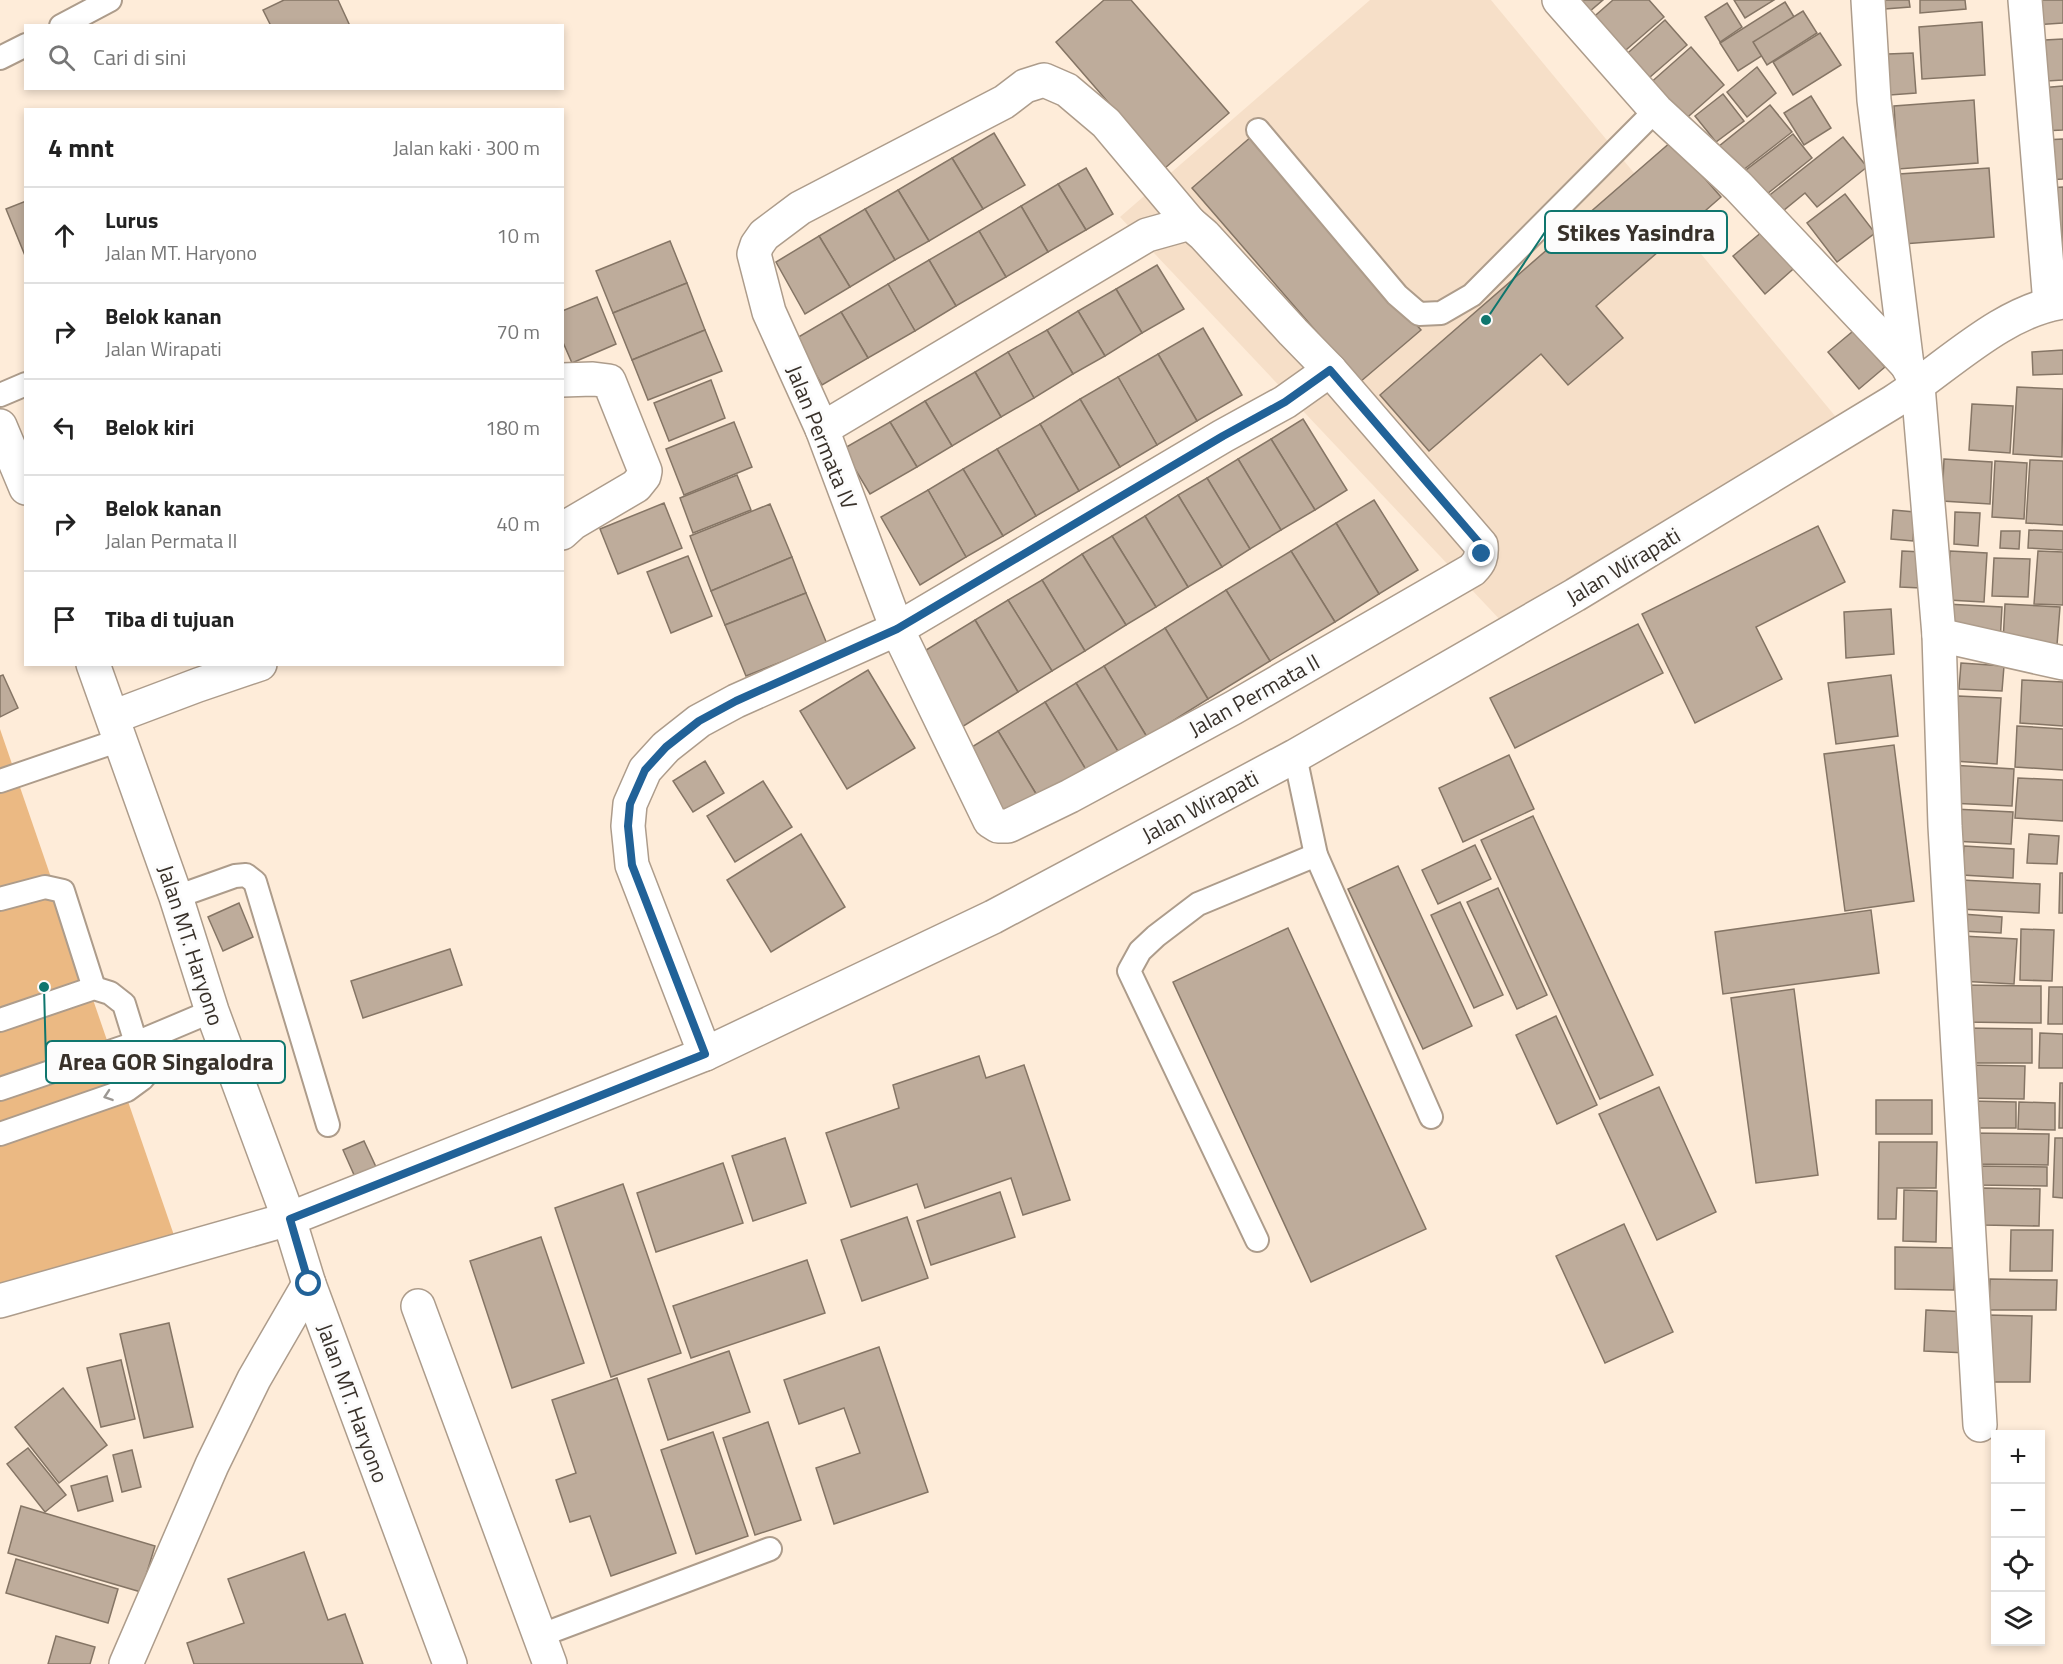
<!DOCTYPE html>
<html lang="id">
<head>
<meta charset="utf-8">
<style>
	:root { --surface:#fff; --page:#f2f2f2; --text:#222; --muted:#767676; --line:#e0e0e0 }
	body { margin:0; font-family:"Titillium Web",sans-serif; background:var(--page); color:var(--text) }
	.controls { position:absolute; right:18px; bottom:18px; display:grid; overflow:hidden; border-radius:0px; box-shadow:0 3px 9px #0003 }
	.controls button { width:54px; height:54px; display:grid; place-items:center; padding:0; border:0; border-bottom:2px solid var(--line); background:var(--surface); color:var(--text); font:30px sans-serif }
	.stop { position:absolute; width:18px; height:18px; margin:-14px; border:4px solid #216298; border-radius:50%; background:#fff }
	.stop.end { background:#216298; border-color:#fff; box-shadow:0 2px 6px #0008 }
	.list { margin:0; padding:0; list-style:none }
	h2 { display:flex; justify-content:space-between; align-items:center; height:78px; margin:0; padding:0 24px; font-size:26px }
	h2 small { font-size:20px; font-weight:400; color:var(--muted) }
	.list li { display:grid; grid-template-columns:39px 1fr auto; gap:18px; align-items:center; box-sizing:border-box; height:96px; padding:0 24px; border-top:2px solid var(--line) }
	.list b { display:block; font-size:22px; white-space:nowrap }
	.list p { margin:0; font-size:20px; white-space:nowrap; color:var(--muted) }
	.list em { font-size:20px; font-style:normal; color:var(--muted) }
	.icon { flex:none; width:33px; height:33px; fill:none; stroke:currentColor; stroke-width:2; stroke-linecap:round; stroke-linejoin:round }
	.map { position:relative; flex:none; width:2063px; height:1664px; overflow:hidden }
	.search { position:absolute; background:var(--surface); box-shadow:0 3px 9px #0003; left:24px; top:24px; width:540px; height:66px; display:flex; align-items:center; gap:15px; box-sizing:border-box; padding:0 21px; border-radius:0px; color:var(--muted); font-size:22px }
	.panel { position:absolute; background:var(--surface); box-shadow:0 3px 9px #0003; left:24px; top:108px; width:540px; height:558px; border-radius:0px }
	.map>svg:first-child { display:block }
</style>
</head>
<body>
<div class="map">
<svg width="2063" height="1664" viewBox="0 0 2063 1664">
	<rect width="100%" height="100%" fill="#feecd9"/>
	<polygon fill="#f6dfc8" points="1370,0 1491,0 1840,422 1504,624 1120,217"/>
	<polygon fill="#ebb983" points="0,729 177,1244 0,1292"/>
	<g fill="#beac9b" stroke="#857565" stroke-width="1.5">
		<polygon points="284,0 338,0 350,26 271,26 263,10"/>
		<polygon points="1104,0 1131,0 1229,113 1165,168 1056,42"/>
		<polygon points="1567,0 1603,0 1582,18"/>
		<polygon points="1613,0 1649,0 1664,17 1619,56 1589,21"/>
		<polygon points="1734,0 1774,0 1745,18"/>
		<polygon points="1871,0 1909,0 1910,7 1872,10"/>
		<polygon points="1920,0 1965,0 1966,9 1920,13"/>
		<polygon points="2032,0 2063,0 2063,23 2034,25"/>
		<polygon points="1785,2 1802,30 1738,71 1720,43"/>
		<polygon points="1727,3 1742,27 1720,42 1705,17"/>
		<polygon points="1803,11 1817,33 1767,65 1753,42"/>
		<polygon points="1665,20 1687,45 1642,84 1621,59"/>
		<polygon points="1982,22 1985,75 1922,79 1919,27"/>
		<polygon points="1820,33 1841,65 1793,95 1773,62"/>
		<polygon points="2063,39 2063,80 2047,81 2045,40"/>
		<polygon points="1691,47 1724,85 1681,123 1648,85"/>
		<polygon points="1913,53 1916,93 1890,95 1888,54"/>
		<polygon points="1757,67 1776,93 1747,117 1727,92"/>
		<polygon points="2063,86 2063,130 2043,131 2040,88"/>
		<polygon points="1723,94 1744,121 1716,142 1695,116"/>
		<polygon points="1811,96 1831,128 1804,145 1784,113"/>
		<polygon points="1974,100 1978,163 1898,169 1894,106"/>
		<polygon points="1770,105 1792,132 1738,174 1718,147"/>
		<polygon points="994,133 1025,185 983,209 952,158"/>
		<polygon points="1793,134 1812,158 1762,198 1742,173"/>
		<polygon points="1252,136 1421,330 1360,382 1192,188"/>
		<polygon points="1843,137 1867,167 1817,207 1805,193 1778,215 1766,198"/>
		<polygon points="2063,139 2063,179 2047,180 2044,140"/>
		<polygon points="1672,141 1721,197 1596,306 1623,338 1568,385 1541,354 1429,451 1380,395"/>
		<polygon points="952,158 983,209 929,241 898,190"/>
		<polygon points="1086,168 1113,214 1086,230 1058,184"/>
		<polygon points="1989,168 1994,237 1903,244 1899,174"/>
		<polygon points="1058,184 1086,230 1048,252 1021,206"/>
		<polygon points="2063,187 2063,277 2050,188"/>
		<polygon points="898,190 929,241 895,260 865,209"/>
		<polygon points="1845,194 1875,233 1837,262 1807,223"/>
		<polygon points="26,201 26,258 6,209"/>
		<polygon points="1021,206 1048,252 1006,277 979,231"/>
		<polygon points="865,209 895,260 850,287 819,236"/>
		<polygon points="1769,226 1800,263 1765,294 1733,256"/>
		<polygon points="979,231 1006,277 956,306 929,260"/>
		<polygon points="819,236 850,287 805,314 776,262"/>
		<polygon points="670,241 687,283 613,313 596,271"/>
		<polygon points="929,260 956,306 915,331 888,284"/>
		<polygon points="1157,265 1184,309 1142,333 1116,289"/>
		<polygon points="687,283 705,330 632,360 613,313"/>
		<polygon points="888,284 915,331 868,358 841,312"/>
		<polygon points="1116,289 1142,333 1105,356 1078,311"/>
		<polygon points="597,297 616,344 572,363 562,340 562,311"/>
		<polygon points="1078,311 1105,356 1073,374 1047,330"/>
		<polygon points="841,312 868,358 822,385 795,339"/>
		<polygon points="1858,327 1877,348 1872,352 1885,367 1859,389 1828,352"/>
		<polygon points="1203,328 1242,395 1197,421 1158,354"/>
		<polygon points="705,330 722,371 648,400 632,360"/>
		<polygon points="1047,330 1073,374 1034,398 1008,352"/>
		<polygon points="2063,350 2063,374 2033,375 2032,352"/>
		<polygon points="1008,352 1034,398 1001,417 975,372"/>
		<polygon points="1158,354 1197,421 1157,445 1118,377"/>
		<polygon points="975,372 1001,417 952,446 925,401"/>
		<polygon points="1118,377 1157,445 1120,467 1080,399"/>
		<polygon points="711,380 725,418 669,441 654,403"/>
		<polygon points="2017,387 2063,389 2062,457 2013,454"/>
		<polygon points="1080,399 1120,467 1079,491 1040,424"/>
		<polygon points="925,401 952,446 917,467 890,422"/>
		<polygon points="1972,404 2013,406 2010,453 1969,450"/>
		<polygon points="1303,419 1347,490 1315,510 1271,439"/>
		<polygon points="734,422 752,467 684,495 666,449"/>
		<polygon points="890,422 917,467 870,494 843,449"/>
		<polygon points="1040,424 1079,491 1036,516 997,449"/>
		<polygon points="1271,439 1315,510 1281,530 1238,459"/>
		<polygon points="997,449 1036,516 1003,536 963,469"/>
		<polygon points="1238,459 1281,530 1250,549 1207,478"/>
		<polygon points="1944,459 1992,462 1990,504 1942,501"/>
		<polygon points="2030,460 2063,461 2063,525 2026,523"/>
		<polygon points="1995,461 2027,463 2024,519 1992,517"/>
		<polygon points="963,469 1003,536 966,557 928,490"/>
		<polygon points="737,475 751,510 693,533 680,498"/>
		<polygon points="1207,478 1250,549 1222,567 1178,495"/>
		<polygon points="928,490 966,557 920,585 881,517"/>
		<polygon points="1178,495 1222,567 1188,587 1145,516"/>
		<polygon points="1374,500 1418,570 1379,594 1336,523"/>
		<polygon points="664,503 682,548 618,574 600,529"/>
		<polygon points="770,504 792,557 711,591 690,536"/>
		<polygon points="1893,510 1915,512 1913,541 1891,539"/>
		<polygon points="1955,512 1980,513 1978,546 1954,544"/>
		<polygon points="1145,516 1188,587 1156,607 1112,536"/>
		<polygon points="1336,523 1379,594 1335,622 1291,551"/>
		<polygon points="1818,526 1845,582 1756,627 1782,679 1695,723 1642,614"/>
		<polygon points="2029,530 2063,531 2063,550 2028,548"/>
		<polygon points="2001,531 2020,531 2019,549 2000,548"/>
		<polygon points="1112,536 1156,607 1126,625 1082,554"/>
		<polygon points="1291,551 1335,622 1270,661 1226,590"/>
		<polygon points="1902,551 1923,552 1921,588 1900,587"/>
		<polygon points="1950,551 1987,553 1984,602 1948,600"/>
		<polygon points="2038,551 2063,552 2063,605 2034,604"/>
		<polygon points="1082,554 1126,625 1085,651 1042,580"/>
		<polygon points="688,556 712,616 671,633 647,572"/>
		<polygon points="792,557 806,593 725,625 711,591"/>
		<polygon points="1994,558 2030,559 2028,597 1992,596"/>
		<polygon points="1042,580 1085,651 1052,671 1008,600"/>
		<polygon points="1226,590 1270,661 1208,699 1165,628"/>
		<polygon points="806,593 827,644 746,676 725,625"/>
		<polygon points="1008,600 1052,671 1018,692 975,620"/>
		<polygon points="1946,604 2002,607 2000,643 1943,640"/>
		<polygon points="2005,604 2060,607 2057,645 2003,642"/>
		<polygon points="1891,609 1894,654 1846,658 1844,612"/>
		<polygon points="975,620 1018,692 962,727 918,655"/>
		<polygon points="1638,624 1663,673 1515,748 1490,698"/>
		<polygon points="1165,628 1208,699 1147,737 1104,666"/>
		<polygon points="1961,663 2004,666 2002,691 1959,689"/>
		<polygon points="1104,666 1147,737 1119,753 1076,683"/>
		<polygon points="868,670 915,748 847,789 800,711"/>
		<polygon points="3,675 18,708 0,717 0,676"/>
		<polygon points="1891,675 1898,736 1836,744 1828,683"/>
		<polygon points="2022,680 2063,682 2063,726 2020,723"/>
		<polygon points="1076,683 1119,753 1088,773 1045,702"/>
		<polygon points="1958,696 2001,698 1997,764 1954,761"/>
		<polygon points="1045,702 1088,773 1041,802 998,731"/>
		<polygon points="2017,726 2063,729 2063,770 2015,767"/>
		<polygon points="998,731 1041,802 1005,823 962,753"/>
		<polygon points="1894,745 1914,901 1845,911 1824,754"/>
		<polygon points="1509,755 1534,809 1463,842 1439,788"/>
		<polygon points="705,761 724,793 693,812 673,781"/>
		<polygon points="1951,765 2014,769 2012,806 1949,803"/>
		<polygon points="2018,778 2063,780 2063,821 2015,818"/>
		<polygon points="763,781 792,827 735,862 707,816"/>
		<polygon points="1954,809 2013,812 2011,844 1952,841"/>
		<polygon points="1533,816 1653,1075 1600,1099 1481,840"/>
		<polygon points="801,834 845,907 771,952 727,880"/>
		<polygon points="2029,834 2059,836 2057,864 2027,863"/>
		<polygon points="1475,845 1491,879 1438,904 1422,870"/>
		<polygon points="1964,846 2014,849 2013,878 1962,875"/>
		<polygon points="1398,866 1472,1026 1423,1049 1348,889"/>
		<polygon points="2060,873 2063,873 2063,913 2059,913"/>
		<polygon points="1961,880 2040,884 2039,913 1959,909"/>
		<polygon points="1498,888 1547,995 1517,1009 1467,902"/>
		<polygon points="1460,902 1503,995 1474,1008 1431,915"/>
		<polygon points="239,903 253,937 223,951 208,917"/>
		<polygon points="1871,910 1879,973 1723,994 1715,932"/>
		<polygon points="1962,914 2002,917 2001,933 1961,931"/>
		<polygon points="1288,928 1426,1229 1311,1282 1173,982"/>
		<polygon points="2021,929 2054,930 2052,981 2020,980"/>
		<polygon points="1962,936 2017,939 2014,984 1959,981"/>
		<polygon points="450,949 462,985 363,1018 351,981"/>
		<polygon points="1963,985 2041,986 2041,1023 1963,1022"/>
		<polygon points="2049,987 2063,987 2063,1024 2048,1024"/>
		<polygon points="1794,989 1818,1175 1756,1183 1731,998"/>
		<polygon points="1556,1016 1597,1105 1557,1124 1516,1035"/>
		<polygon points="1965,1028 2032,1029 2032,1063 1964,1063"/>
		<polygon points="2040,1033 2063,1034 2063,1068 2039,1068"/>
		<polygon points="979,1056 986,1078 1024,1065 1070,1200 1023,1215 1011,1178 925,1208 917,1184 851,1207 826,1133 899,1108 893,1085"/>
		<polygon points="1963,1065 2025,1066 2024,1099 1962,1098"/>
		<polygon points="2060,1083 2063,1083 2063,1128 2059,1128"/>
		<polygon points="1659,1087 1716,1212 1657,1240 1599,1114"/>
		<rect x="1876" y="1100" width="56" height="34"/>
		<polygon points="1970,1101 2016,1102 2016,1128 1970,1128"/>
		<polygon points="2019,1102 2055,1103 2055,1130 2018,1129"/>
		<polygon points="1969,1133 2049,1134 2048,1165 1968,1164"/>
		<polygon points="785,1138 806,1203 753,1221 732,1156"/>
		<polygon points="2055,1138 2063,1138 2063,1198 2053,1197"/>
		<polygon points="364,1141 376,1167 355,1177 343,1150"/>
		<polygon points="1879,1142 1937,1142 1936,1188 1897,1188 1896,1219 1878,1219"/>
		<polygon points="723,1163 743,1223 656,1252 637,1193"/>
		<polygon points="1976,1166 2047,1167 2047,1186 1975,1185"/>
		<polygon points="623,1184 681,1353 611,1377 555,1208"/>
		<polygon points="1983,1188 2040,1189 2039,1226 1983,1225"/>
		<polygon points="1904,1190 1937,1191 1936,1242 1903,1241"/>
		<polygon points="1000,1192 1015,1237 931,1265 917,1221"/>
		<polygon points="907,1217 928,1278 862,1301 841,1240"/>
		<polygon points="1624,1224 1673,1332 1605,1363 1556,1256"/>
		<polygon points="2011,1230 2053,1230 2052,1271 2010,1271"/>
		<polygon points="541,1237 584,1363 512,1388 470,1261"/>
		<polygon points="1895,1247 1955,1248 1954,1290 1895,1289"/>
		<polygon points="807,1260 825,1313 691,1358 673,1306"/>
		<polygon points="1990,1279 2057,1280 2056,1310 1989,1310"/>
		<polygon points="1926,1310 1969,1312 1967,1353 1924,1351"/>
		<polygon points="1987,1315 2032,1316 2030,1382 1985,1382"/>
		<polygon points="169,1323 193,1427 144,1438 120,1334"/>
		<polygon points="879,1347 928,1492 834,1524 816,1468 860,1453 844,1408 799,1424 784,1380"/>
		<polygon points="729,1351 750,1412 668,1440 648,1379"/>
		<polygon points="121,1360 135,1419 101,1427 87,1368"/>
		<polygon points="617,1378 676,1553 611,1576 590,1516 570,1522 556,1480 576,1473 552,1400"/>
		<polygon points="63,1388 107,1445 59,1483 15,1427"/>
		<polygon points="768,1422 801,1520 755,1535 723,1438"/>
		<polygon points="713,1432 748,1536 696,1554 661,1450"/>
		<polygon points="28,1448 66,1495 45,1512 7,1464"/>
		<polygon points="132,1450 141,1487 122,1492 113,1455"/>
		<polygon points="107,1476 113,1501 78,1511 71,1486"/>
		<polygon points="21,1506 155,1546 141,1592 8,1553"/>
		<polygon points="304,1552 328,1620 345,1614 363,1664 194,1664 187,1643 244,1623 228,1579"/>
		<polygon points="16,1559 118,1589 108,1623 6,1593"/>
		<polygon points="56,1636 95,1647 90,1664 48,1664"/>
	</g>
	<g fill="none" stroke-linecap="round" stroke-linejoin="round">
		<defs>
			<g id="lane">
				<polyline points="61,26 110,0"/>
				<polyline points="0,58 26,45"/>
				<polyline points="1258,130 1397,295 1419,314 1441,313 1472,295 1656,110"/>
				<polyline points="0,395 26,384"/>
				<polyline points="1295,756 1316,855 1431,1117"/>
				<polyline points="0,781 120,740"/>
				<polyline points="176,897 235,876 246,875 255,882 328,1125"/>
				<polyline points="0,899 45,887 63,891 94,988"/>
				<polyline points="0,1020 94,988 110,993 124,1004 136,1043 146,1061 148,1072 142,1079 127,1090 0,1134"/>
				<polyline points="0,1089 136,1043 212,1011"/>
				<polyline points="1257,1240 1129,971 1140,951 1156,936 1198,904 1316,855"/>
				<polyline points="539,1636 770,1549"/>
			</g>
			<g id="street">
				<polyline points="1559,0 1656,110 1738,186 1907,365 1918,386 1939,635 1945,826 1980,1425"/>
				<polyline points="1868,0 1874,100 1907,365"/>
				<polyline points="2025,0 2050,304"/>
				<path d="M1190 223 1106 123 1067 90 1044 80 1025 86 1004 102 800 208 764 235 757 245 754 254 769 312 822 429 897 629 990 821 998 826H1008L1070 796 1233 708 1472 570C1480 562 1482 557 1481 545L1330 370"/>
				<polyline points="562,380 593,379 609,381 645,471 644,476 636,486 573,523 562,533"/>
				<polyline points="1939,635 2063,663"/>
				<polyline points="113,717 198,685 260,664"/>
				<polyline points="705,1054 632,865 628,826 630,804 645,770 666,747 699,721 736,701 897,629 1223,436 1285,402 1330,370 1293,332 1204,235 1190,223 1147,235 822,429"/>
				<path d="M0 1301 289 1219 705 1054 993 917 1295 756 1575 595 1893 402C1945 369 2001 311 2063 302"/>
				<polyline points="418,1306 550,1664"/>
				<polyline points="126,1664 212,1465 254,1379 309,1284"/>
			</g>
			<g id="primary">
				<polyline points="0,426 26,488"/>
				<polyline points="93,664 176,897 212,1011 289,1219 309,1284 450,1664"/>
			</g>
		</defs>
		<use href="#lane" stroke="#ad9c8b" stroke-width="26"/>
		<use href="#street" stroke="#ad9c8b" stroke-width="36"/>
		<use href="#primary" stroke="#ad9c8b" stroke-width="36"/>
		<use href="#lane" stroke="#fff" stroke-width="22"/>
		<use href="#street" stroke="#fff" stroke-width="33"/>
		<use href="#primary" stroke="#fff" stroke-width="33"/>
	</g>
	<defs><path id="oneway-chevron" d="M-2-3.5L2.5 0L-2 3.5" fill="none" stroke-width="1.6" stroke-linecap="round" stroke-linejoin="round" transform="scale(1.5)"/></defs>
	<use stroke="#9c9894" href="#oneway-chevron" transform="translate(108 1096) rotate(161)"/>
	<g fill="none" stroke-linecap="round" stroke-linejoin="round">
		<polyline stroke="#216298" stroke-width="8" points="309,1284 290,1219 705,1054 632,865 628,826 630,804 645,770 666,747 699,721 736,701 897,629 1223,436 1285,402 1330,370 1481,545 1482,554"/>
	</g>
	<g text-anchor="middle" stroke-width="6" stroke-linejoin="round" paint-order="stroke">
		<g font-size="22" fill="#38312a" stroke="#fcfcfc">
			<text transform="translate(822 437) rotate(68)" y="8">Jalan Permata IV</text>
			<text transform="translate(1623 566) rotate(-31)" y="8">Jalan Wirapati</text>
			<text transform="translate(1254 695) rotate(-29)" y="8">Jalan Permata II</text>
			<text transform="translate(1200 806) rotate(-28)" y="8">Jalan Wirapati</text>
			<text transform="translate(191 945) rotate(72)" y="8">Jalan MT. Haryono</text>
			<text transform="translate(353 1403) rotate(70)" y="8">Jalan MT. Haryono</text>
		</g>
	</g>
	<path fill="none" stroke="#0f766e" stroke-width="2" d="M1486 320L1545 232M44 987L46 1062"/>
	<g fill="#0f766e" stroke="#fcfcfc" stroke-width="2">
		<circle cx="1486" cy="320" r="6"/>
		<circle cx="44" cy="987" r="6"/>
	</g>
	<g fill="#fcfcfc" stroke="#0f766e" stroke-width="2">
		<rect x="1545" y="211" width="182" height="42" rx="6"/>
		<rect x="46" y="1041" width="239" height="42" rx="6"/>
	</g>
	<g font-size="24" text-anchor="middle" font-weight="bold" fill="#38312a">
		<text x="1636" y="241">Stikes Yasindra</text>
		<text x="166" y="1070">Area GOR Singalodra</text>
	</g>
</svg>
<div class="controls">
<button>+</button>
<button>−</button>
<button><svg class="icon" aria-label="locate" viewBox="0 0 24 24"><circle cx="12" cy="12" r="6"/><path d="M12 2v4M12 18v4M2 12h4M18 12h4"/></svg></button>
<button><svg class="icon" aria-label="layers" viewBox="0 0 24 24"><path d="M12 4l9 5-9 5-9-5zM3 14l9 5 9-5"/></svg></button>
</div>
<div class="stop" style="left:309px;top:1284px"></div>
<div class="stop end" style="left:1482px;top:554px"></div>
<div class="search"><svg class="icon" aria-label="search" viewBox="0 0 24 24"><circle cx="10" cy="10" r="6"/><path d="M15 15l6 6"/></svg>Cari di sini</div>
<section class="panel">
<h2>4 mnt<small>Jalan kaki · 300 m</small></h2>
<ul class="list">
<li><svg class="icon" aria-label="ahead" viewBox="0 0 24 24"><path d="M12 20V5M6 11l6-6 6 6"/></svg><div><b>Lurus</b><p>Jalan MT. Haryono</p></div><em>10 m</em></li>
<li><svg class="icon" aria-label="right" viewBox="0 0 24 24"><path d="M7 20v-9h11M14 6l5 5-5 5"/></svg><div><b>Belok kanan</b><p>Jalan Wirapati</p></div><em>70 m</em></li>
<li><svg class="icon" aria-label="left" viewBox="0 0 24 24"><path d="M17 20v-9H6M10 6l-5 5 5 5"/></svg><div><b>Belok kiri</b></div><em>180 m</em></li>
<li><svg class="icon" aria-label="right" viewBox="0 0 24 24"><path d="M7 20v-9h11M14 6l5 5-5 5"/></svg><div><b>Belok kanan</b><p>Jalan Permata II</p></div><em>40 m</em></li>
<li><svg class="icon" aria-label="arrive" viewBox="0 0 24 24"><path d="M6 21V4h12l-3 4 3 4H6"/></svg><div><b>Tiba di tujuan</b></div></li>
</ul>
</section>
</div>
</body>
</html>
